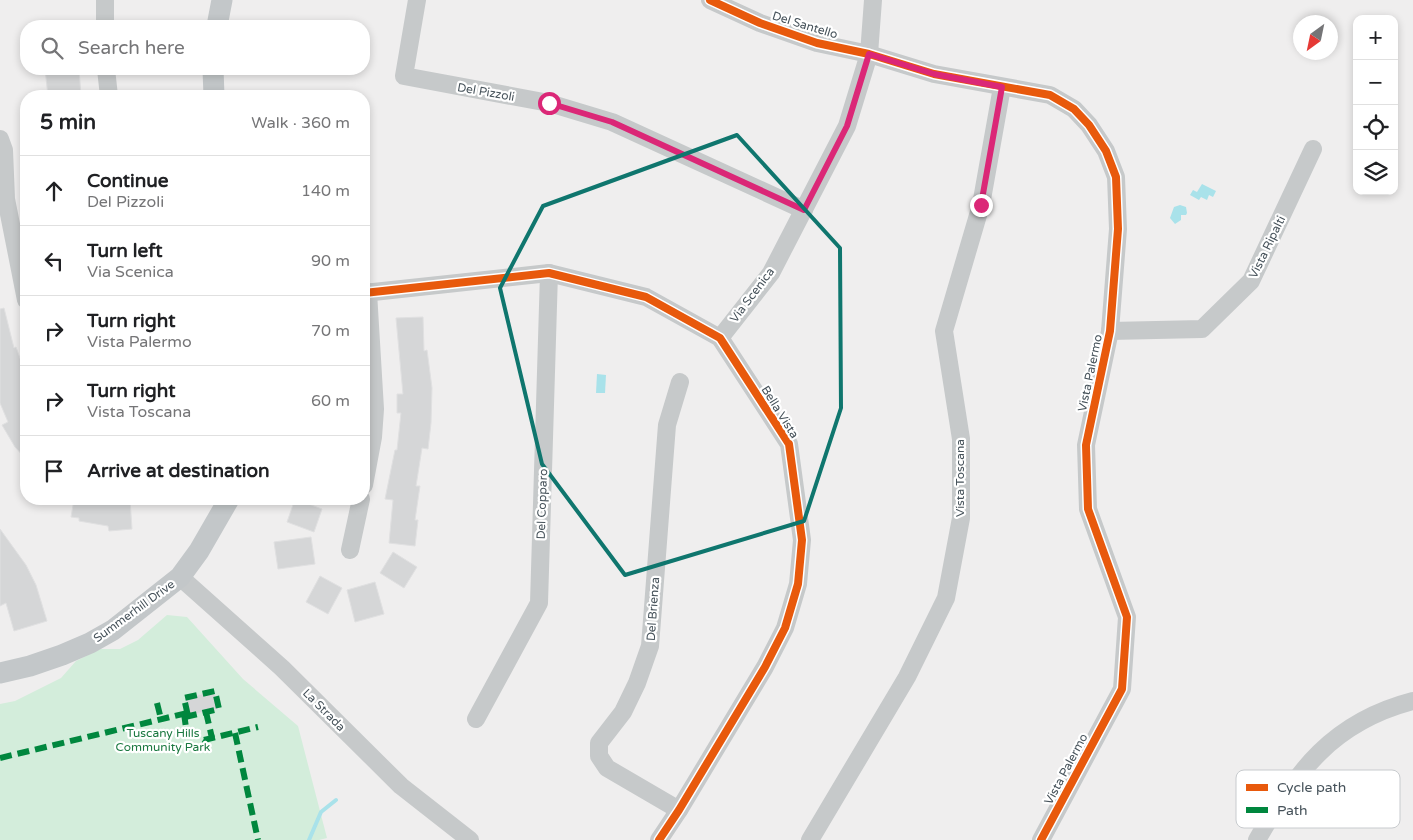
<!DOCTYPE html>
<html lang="en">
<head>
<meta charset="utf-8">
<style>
	:root { --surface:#fff; --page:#f6f6f6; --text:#202124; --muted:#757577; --line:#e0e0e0 }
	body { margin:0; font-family:"Varela Round",sans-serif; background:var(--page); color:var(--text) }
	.controls { position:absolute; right:15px; top:15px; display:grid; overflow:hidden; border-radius:10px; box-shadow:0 2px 8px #0003 }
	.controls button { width:45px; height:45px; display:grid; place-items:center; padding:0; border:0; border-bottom:1px solid var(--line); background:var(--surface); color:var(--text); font:25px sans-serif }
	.compass { position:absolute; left:1293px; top:15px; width:45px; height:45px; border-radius:50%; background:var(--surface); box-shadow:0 2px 8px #0003; rotate:213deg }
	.stop { position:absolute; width:15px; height:15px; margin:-11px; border:4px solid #db2777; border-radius:50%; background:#fff }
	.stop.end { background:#db2777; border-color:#fff; box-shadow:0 1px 5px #0008 }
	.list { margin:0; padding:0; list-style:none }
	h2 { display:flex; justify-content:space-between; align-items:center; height:65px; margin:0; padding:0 20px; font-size:21px }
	h2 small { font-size:16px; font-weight:400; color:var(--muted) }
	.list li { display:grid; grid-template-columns:32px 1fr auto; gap:15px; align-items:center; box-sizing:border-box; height:70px; padding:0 20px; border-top:1px solid var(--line) }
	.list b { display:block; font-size:19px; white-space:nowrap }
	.list p { margin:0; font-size:16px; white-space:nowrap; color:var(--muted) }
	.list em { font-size:16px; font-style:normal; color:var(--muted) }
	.icon { flex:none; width:28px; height:28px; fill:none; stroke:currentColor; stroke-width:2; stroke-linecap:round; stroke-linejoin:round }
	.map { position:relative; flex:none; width:1413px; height:840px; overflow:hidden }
	.search { position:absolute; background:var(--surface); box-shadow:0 2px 8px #0003; left:20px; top:20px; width:350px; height:55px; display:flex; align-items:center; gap:12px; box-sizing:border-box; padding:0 18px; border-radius:20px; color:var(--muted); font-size:19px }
	.panel { position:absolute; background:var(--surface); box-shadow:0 2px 8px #0003; left:20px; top:90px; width:350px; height:415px; border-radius:20px }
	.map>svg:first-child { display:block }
</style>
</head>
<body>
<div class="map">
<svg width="1413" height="840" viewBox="0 0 1413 840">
	<rect width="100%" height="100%" fill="#efeeee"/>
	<polygon fill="#d3eddb" points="167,615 187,617 243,679 298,726 327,838 319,840 0,840 0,704 15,701 61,678 76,661 100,649 120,649 138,640"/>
	<g fill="#a9e2ea">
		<polygon points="1202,184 1216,191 1213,197 1209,195 1207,200 1201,197 1199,200 1190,195 1193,190 1197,192"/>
		<polygon points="1180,205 1186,207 1187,213 1186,215 1181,215 1181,220 1175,224 1170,218 1174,207"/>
		<polygon points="597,374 606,375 605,393 596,393"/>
	</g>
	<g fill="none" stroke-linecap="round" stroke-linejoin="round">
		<polyline stroke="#a9e2ea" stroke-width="4" points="309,840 321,812 336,800"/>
	</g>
	<g fill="#d5d6d7" stroke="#e0e0e1">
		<polygon points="45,69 79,69 81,96 48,96"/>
		<polygon points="4,308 14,348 16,347 26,375 26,459 15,447 2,425 8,422 0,403 0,309"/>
		<polygon points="423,317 424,351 427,350 432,388 431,423 428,449 422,448 416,486 420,486 415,520 418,520 415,546 389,543 393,500 385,499 395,450 397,450 401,413 397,413 397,394 403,394 396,318"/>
		<polygon points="74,499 130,499 132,529 109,531 108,526 79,521 79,518 71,517"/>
		<polygon points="295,499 322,509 314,532 287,522"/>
		<polygon points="0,529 26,565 36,585 47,621 14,631 6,603 0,606"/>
		<polygon points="311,537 315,564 278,569 274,542"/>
		<polygon points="393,552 417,567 404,588 380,573"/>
		<polygon points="320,576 342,588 328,614 306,602"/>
		<polygon points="375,582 384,614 355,622 347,590"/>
		<polygon points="214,691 218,709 190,715 186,698"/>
	</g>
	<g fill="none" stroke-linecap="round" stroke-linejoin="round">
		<g stroke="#c6c9ca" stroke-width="18">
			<polyline points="105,0 105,26"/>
			<polyline points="417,0 404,76 549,103 612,122 804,210"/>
			<polyline points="710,0 760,23 817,43 869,54 934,74 1050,95 1074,109 1089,125 1106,151 1116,177 1118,229 1110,331 1086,445 1088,509 1127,617 1122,689 1041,840"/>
			<polyline points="106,69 109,96"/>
			<polyline points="0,139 4,150 6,199 26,300"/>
			<polyline points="364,293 549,273 646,297 720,338 789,444 802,540 798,584 785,628 765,667 679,810 659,840"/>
			<polyline points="1110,331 1202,329 1251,281 1313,149"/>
			<polyline points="720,338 771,273 847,126 869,54 873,0"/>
			<polyline points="364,485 373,437 375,409 368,292"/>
			<polyline points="350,550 361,499"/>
			<polyline points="180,577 282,668 401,786 470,840"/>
			<polyline points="476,719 539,603 549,273"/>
			<polyline points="679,810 607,768 599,756 599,743 623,712 637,683 650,646 667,425 680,382"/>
			<polyline points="810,840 907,677 946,598 961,518 961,439 944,331 981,205 1002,87"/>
			<path d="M1257 840C1297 771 1332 722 1413 701"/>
		</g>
		<g stroke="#c3c7c9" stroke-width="21">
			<polyline points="217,26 222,0"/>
			<polyline points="213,69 214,96"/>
			<polyline points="0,673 30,666 62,655 90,643 113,630 180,577 199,551 229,499"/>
		</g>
		<g stroke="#00873e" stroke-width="6" stroke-dasharray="12 6" stroke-linecap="butt">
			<polyline points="157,703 161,719"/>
			<polyline points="206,712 212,738"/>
			<polyline points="184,713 186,728 204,740 258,727"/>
			<polyline points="185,717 219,709 215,691 184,698 188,716"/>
			<polyline points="235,733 258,840"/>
			<polyline points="0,758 187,713"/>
		</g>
		<defs>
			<g id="cycleway">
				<polyline points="710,0 760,23 817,43 869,54 934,74 1050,95 1074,109 1089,125 1106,151 1116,177 1118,229 1110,331 1086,445 1088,509 1127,617 1122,689 1041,840"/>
				<polyline points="364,293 549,273 646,297 720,338 789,444 802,540 798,584 785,628 765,667 679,810 659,840"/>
			</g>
		</defs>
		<use href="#cycleway" stroke="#fff" stroke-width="11"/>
		<use href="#cycleway" stroke="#e8590c" stroke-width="8"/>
	</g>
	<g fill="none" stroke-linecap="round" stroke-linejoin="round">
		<polyline stroke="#db2777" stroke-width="6" points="549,103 612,122 804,210 847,126 869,54 934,74 1002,87 981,205"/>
	</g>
	<path fill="none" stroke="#0f766e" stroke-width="4" stroke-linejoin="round" d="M737 135 840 248 841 408 804 521 625 575 542 464 500 288 543 206Z"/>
	<g text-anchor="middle" stroke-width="4.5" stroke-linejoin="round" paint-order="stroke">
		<g font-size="12" fill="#46525a" stroke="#fff">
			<text transform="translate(805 25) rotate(17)" y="4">Del Santello</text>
			<text transform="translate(486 92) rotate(10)" y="4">Del Pizzoli</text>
			<text transform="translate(1267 247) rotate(-64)" y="4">Vista Ripalti</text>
			<text transform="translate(752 295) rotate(-53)" y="4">Via Scenica</text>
			<text transform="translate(1090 373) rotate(-78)" y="4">Vista Palermo</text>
			<text transform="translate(780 412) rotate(58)" y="4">Bella Vista</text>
			<text transform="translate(960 478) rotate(-90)" y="4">Vista Toscana</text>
			<text transform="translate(542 504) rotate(-88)" y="4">Del Copparo</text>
			<text transform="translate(653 609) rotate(-86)" y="4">Del Brienza</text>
			<text transform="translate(134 611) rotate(-36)" y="4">Summerhill Drive</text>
			<text transform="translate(324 710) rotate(45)" y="4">La Strada</text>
			<text transform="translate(1066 769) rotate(-62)" y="4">Vista Palermo</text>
		</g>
		<g font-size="12" fill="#1a7840" stroke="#fff">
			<text x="163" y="737">Tuscany Hills<tspan x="163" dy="14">Community Park</tspan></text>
		</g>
	</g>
	<rect x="1236" y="770" width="164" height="58" rx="8" fill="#fff" stroke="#c8cbce" stroke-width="1"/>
	<rect x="1246" y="784" width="22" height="7" fill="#e8590c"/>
	<rect x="1246" y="807" width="22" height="6" fill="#00873e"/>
	<g font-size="14" fill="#46525a">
		<text x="1277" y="792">Cycle path</text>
		<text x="1277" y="815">Path</text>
	</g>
</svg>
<div class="controls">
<button>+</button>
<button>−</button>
<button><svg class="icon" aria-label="locate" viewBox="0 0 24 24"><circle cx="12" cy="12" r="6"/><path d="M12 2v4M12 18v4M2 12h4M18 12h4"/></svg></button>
<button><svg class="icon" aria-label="layers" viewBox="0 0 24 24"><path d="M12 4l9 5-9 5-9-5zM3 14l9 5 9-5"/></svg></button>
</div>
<svg class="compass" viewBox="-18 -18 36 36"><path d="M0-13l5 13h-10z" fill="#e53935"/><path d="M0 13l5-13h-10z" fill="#757577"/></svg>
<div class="stop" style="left:549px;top:103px"></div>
<div class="stop end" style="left:981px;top:205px"></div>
<div class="search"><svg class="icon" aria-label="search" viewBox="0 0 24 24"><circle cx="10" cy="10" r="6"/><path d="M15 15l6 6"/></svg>Search here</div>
<section class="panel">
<h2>5 min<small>Walk · 360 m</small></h2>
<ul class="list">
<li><svg class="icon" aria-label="ahead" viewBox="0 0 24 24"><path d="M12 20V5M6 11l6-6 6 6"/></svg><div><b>Continue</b><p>Del Pizzoli</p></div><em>140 m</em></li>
<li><svg class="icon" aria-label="left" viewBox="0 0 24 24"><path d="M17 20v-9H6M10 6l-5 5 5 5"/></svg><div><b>Turn left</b><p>Via Scenica</p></div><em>90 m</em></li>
<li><svg class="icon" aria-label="right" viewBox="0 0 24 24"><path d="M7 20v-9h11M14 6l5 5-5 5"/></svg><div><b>Turn right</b><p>Vista Palermo</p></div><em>70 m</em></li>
<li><svg class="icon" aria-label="right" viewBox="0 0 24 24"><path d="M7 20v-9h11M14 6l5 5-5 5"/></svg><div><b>Turn right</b><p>Vista Toscana</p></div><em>60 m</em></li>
<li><svg class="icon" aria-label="arrive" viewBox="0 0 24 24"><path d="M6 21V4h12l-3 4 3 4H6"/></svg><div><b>Arrive at destination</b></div></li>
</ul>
</section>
</div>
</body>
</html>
